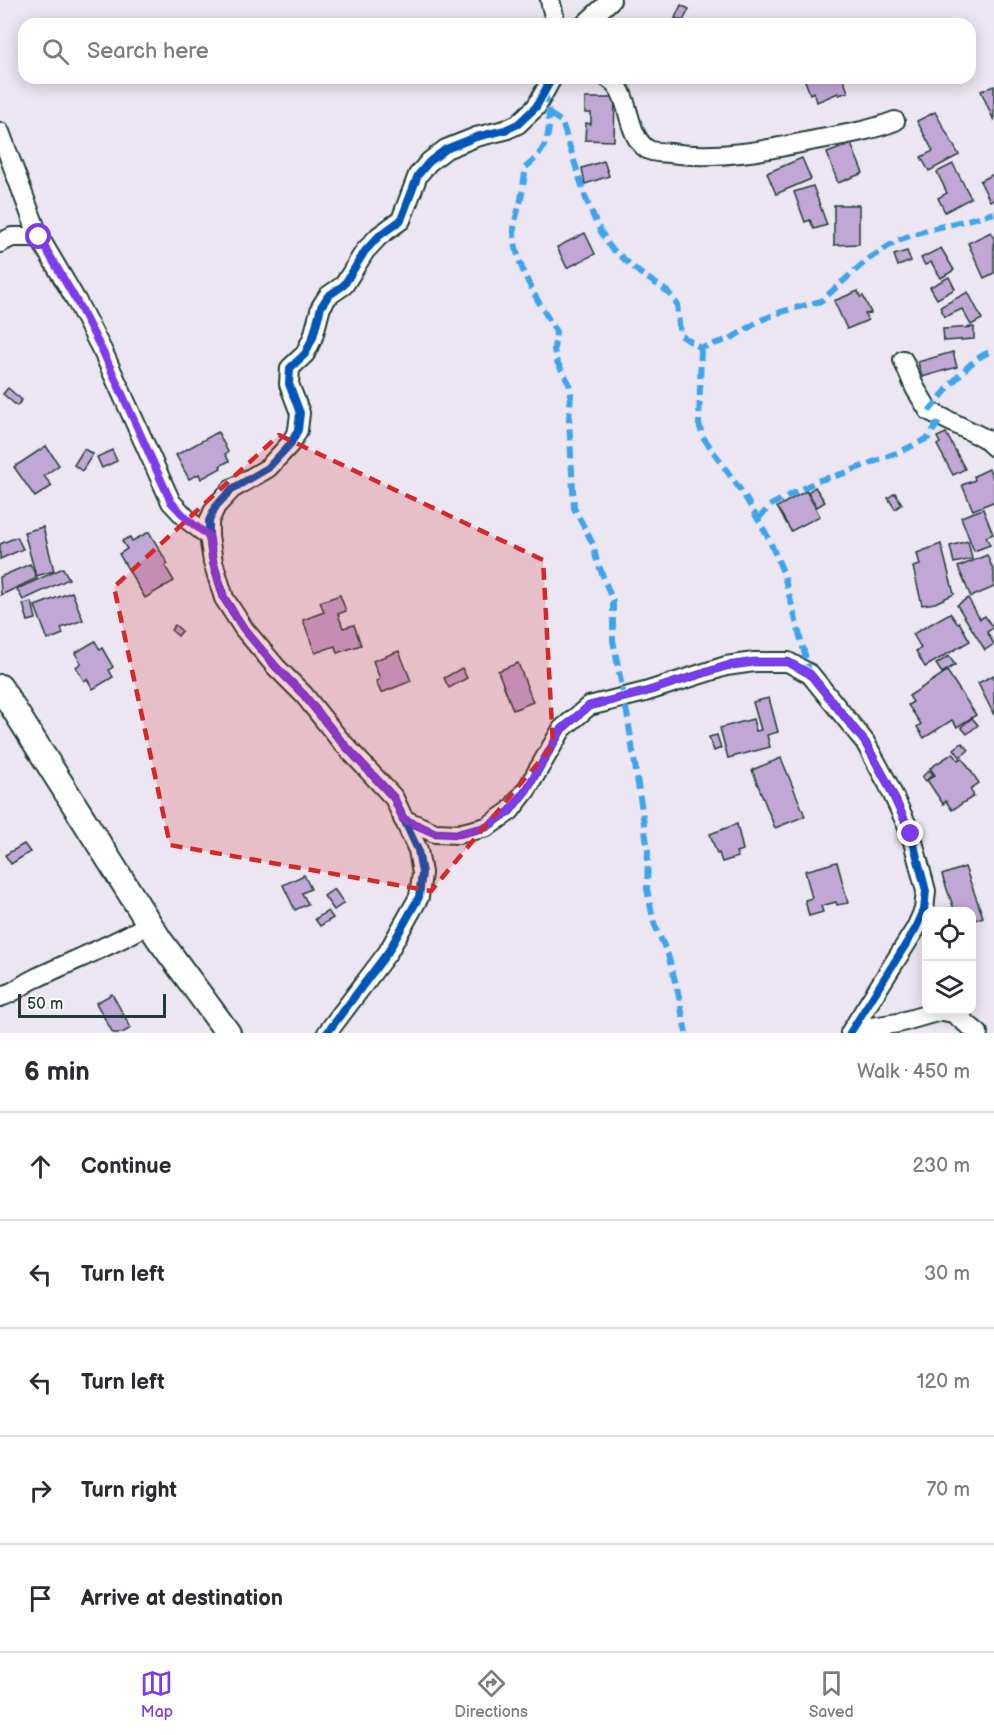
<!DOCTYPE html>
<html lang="en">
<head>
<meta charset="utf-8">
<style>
	:root { --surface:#fff; --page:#f7f7f7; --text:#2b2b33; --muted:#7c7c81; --line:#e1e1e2; --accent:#7c3aed }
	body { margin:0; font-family:"Balsamiq Sans",sans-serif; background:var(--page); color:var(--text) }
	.controls { position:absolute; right:18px; bottom:18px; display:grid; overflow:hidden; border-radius:12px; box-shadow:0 3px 15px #0003 }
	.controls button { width:54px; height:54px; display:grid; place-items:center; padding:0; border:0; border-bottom:2px solid var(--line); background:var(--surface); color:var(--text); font:30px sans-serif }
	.scale { position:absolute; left:18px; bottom:15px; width:148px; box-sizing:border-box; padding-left:6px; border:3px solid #1f3d34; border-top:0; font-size:16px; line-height:21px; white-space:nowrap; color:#1f3d34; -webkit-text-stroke:4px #fff; paint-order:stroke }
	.stop { position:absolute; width:18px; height:18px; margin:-14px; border:4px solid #7c3aed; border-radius:50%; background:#fff }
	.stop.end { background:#7c3aed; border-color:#fff; box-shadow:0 2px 6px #0008 }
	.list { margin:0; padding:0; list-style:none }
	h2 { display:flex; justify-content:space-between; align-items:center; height:78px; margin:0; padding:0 24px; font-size:26px }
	h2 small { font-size:20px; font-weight:400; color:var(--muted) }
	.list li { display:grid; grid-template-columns:39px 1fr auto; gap:18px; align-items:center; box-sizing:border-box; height:108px; padding:0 24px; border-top:2px solid var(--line) }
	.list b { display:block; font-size:22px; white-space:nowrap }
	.list em { font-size:20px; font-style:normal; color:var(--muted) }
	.icon { flex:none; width:33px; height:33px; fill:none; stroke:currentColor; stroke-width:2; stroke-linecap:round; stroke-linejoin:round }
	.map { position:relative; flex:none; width:994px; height:1033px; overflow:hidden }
	.search { position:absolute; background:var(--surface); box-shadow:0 3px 15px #0003; left:18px; right:18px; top:18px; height:66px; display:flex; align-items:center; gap:15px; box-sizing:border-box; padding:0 21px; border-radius:18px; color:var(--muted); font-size:22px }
	.sheet { height:618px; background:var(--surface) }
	nav { display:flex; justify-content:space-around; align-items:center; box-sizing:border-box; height:84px; border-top:2px solid var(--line); background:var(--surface); font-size:16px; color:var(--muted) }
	nav a { display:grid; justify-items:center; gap:3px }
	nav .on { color:var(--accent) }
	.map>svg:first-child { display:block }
</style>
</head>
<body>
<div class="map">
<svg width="994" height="1033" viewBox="0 0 994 1033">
	<rect width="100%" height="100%" fill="#ece5f2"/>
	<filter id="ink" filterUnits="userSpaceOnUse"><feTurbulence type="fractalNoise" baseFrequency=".0167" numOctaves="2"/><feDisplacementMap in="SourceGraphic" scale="12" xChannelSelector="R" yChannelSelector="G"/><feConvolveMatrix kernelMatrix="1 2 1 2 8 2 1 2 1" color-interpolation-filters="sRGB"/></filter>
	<g filter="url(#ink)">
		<g fill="#c1a7d5" stroke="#1f3d34" stroke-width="1.5">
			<polygon points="681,5 689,9 683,21 675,18"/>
			<polygon points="804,78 843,78 848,92 839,95 838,93 817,102 814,92 810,94"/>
			<polygon points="994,86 994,121 981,91"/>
			<polygon points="585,98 615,98 614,141 585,140 586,123 591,124 591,113 585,113"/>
			<polygon points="935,112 959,155 929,171 921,157 933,151 917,121"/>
			<polygon points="851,144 863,173 838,183 827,153"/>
			<polygon points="802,158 811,179 776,194 767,173"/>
			<polygon points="604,161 609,176 585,184 582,168"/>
			<polygon points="953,164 971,198 945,212 938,198 947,193 937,172"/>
			<polygon points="994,174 994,200 990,201 980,181"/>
			<polygon points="813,186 827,225 814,229 810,220 805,222 794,192"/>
			<polygon points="834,205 859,205 859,244 834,245"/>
			<polygon points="991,232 994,239 994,273 984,278 968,243"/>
			<polygon points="585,233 595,254 567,268 557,247"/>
			<polygon points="941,248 954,270 941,278 931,262 925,265 921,258"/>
			<polygon points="907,251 911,261 898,266 894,255"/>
			<polygon points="949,277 955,289 937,299 930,287"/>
			<polygon points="858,291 860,297 863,296 871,313 865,314 868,320 847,329 834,301"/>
			<polygon points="968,292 982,319 971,325 962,309 945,317 940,307"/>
			<polygon points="974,327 974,339 944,341 943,329"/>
			<polygon points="953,352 957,367 922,377 918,362"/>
			<polygon points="8,388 22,400 17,406 3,394"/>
			<polygon points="218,432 228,452 225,454 229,461 220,466 221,468 201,479 199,474 189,479 176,455"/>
			<polygon points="946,433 965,469 953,475 937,445 940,443 937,437"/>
			<polygon points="46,446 59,465 44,476 52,486 35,497 14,467"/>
			<polygon points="84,449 93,454 82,471 74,465"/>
			<polygon points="112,450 117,461 102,468 97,457"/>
			<polygon points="989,469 994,481 994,504 993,502 973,510 962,485 975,480 974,476"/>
			<polygon points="815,487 825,502 817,507 808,492"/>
			<polygon points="806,491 820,516 791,531 777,507"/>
			<polygon points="895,493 902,504 895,509 888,498"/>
			<polygon points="983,509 993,534 986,537 990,545 974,551 961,517"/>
			<polygon points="43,527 54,571 36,576 24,532"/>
			<polygon points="149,532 168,564 165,566 174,581 145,598 119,554 127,549 122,541 130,537 132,541"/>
			<polygon points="17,537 23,549 0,559 0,544"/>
			<polygon points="968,541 972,559 954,563 950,546"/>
			<polygon points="941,544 954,594 935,603 922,605 913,567 920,565 917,553"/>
			<polygon points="987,555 994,572 994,587 971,597 958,567"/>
			<polygon points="30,564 37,578 1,595 0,577"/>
			<polygon points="63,568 69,579 23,600 17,589"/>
			<polygon points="72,592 83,620 61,628 63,634 48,640 35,606"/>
			<polygon points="340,595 346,611 338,614 343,628 354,625 361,645 337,653 335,646 315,653 303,620 324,612 320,602"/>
			<polygon points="968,598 980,619 985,616 993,628 987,632 994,644 985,650 957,605"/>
			<polygon points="32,602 36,619 28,621 23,604"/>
			<polygon points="950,613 957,623 959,622 970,641 925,667 916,651 921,648 913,634"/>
			<polygon points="175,625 182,631 178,636 171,630"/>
			<polygon points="95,641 100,650 102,648 113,667 109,670 113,677 93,689 87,679 84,681 76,667 81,663 75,653"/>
			<polygon points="399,651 411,681 381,693 376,681 380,679 373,661"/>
			<polygon points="949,656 955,665 942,673 936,664"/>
			<polygon points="518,663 533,702 513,710 498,671"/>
			<polygon points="462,668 467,678 449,688 444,678"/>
			<polygon points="947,671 976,715 957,727 952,720 924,738 917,727 921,724 908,705 913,702 909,696"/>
			<polygon points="994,675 994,715 978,683"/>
			<polygon points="769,698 778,732 767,735 770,747 728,758 720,728 753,719 756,731 761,730 753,702"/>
			<polygon points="972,718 978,725 967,734 961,727"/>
			<polygon points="717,735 721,748 714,751 709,737"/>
			<polygon points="962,743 969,750 960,757 954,749"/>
			<polygon points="953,753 958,760 962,758 979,783 970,789 974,796 952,810 946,801 943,804 927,780 935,775 930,768"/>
			<polygon points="781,758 805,816 775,828 752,770"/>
			<polygon points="929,770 933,774 926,781 922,777"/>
			<polygon points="737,824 743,850 736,852 738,857 722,862 719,853 717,854 710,834"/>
			<polygon points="24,844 30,852 11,864 5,855"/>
			<polygon points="837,862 848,903 837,905 836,902 821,906 823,912 809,916 805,900 812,898 805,871"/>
			<polygon points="965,867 983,917 972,921 972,912 955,912 942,875"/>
			<polygon points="304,875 311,889 302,893 308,904 295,910 283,885"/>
			<polygon points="334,889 344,903 334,910 324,896"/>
			<polygon points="328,911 333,918 320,926 315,919"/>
			<polygon points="112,994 131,1028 122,1033 113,1033 96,1003"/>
		</g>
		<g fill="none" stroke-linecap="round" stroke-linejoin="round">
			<defs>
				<g id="street">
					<polyline points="550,0 556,24"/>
					<polyline points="585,24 611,0"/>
					<path d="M608 78C632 91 624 133 647 149 653 153 662 152 670 153 719 160 767 150 815 140 843 135 869 131 895 121"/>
					<polyline points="0,132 39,237 76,300 104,354 171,502 189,521 209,536"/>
					<polyline points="0,243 12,237 39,237"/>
					<polyline points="903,360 915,388 929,411 984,438 994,447"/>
					<polyline points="403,819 435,833 458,834 487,827 510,811 527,789 562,729 589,706 645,692 726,666 754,662 788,662 810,674 865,742 888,784 911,834 926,891 924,910 916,928 850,1033"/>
					<path d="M0 997C15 993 22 984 36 978 74 960 113 945 149 924"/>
					<polyline points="943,1011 953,1013 978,1033"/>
					<polyline points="852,1030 898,1023 940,1011"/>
					<polyline points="327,1033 388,952 419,897 422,873 418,850 394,798 340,740 304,695 276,667 244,629 224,598 213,562 209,536 209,521 216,506 232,489 268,468 291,443 298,430 300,413 289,384 290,368 305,354 313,337 321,307 328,296 344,285 365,251 379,236 401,220 418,175 429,162 446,149 476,137 505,130 518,124 536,107 552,78"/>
				</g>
				<polyline id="secondary" points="0,687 159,939 228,1033"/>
			</defs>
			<use href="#street" stroke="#1f3d34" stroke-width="22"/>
			<use href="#secondary" stroke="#1f3d34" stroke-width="28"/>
			<use href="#street" stroke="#fff" stroke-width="18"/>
			<use href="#secondary" stroke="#fff" stroke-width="24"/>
			<g stroke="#3da4eb" stroke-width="6" stroke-dasharray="12 6" stroke-linecap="butt">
				<path d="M545 91C551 123 554 145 526 167 524 178 523 189 521 199 519 210 514 219 514 231 515 268 539 301 556 332L554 349 556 360 569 383 571 394 569 419 574 508 593 544 596 558 613 602V640L628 719 648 850 647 889 654 923 668 955 678 992 686 1033"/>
				<polyline points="550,114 562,122 586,199 597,225 610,247 640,273 668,292 677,304 680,335 701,348 730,339 761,320 781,312 821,301 867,260 898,240 924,231 994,213"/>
				<polyline points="701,348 699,424 703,437 744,495 768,537 783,572 810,674"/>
				<path d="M929 411C944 394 972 354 994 351"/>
				<polyline points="758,519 771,505 817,481 845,473 904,450 928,438 942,417"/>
			</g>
			<defs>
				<g id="cycleway">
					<polyline points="403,819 435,833 458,834 487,827 510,811 527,789 562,729 589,706 645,692 726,666 754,662 788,662 810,674 865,742 888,784 911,834 926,891 924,910 916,928 850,1033"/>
					<polyline points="327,1033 388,952 419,897 422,873 418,850 394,798 340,740 304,695 276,667 244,629 224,598 213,562 209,536 209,521 216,506 232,489 268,468 291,443 298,430 300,413 289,384 290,368 305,354 313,337 321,307 328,296 344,285 365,251 379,236 401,220 418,175 429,162 446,149 476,137 505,130 518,124 536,107 552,78"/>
				</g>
			</defs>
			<use href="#cycleway" stroke="#fff" stroke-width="11"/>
			<use href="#cycleway" stroke="#0057b8" stroke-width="8"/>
		</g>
	</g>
	<g fill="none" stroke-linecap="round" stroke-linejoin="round" filter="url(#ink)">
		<polyline stroke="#7c3aed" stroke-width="8" points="39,237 76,300 104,354 171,502 189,521 209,536 213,562 224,598 244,629 276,667 304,695 340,740 394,798 403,819 435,833 458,834 487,827 510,811 527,789 562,729 589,706 645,692 726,666 754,662 788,662 810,674 865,742 888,784 911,834"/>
	</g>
	<path fill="#d62828" fill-opacity="0.2" stroke="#d62828" stroke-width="4.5" stroke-dasharray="12 8" stroke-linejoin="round" d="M279 435 543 560 553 745 431 891 170 845 114 587Z"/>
</svg>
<div class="controls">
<button><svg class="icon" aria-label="locate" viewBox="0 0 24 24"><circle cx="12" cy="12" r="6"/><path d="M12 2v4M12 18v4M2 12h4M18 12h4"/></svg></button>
<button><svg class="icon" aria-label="layers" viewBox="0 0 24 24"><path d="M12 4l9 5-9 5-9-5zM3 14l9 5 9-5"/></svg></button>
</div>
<div class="scale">50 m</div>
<div class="stop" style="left:39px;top:237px"></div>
<div class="stop end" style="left:911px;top:834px"></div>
<div class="search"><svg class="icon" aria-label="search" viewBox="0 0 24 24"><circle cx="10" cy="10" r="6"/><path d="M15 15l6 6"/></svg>Search here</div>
</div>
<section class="sheet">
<h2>6 min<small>Walk · 450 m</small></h2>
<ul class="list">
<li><svg class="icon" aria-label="ahead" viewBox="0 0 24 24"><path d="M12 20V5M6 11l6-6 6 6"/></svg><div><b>Continue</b></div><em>230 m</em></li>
<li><svg class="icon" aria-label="left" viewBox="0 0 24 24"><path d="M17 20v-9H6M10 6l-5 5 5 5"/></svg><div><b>Turn left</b></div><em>30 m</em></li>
<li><svg class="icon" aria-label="left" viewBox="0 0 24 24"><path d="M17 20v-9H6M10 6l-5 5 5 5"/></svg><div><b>Turn left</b></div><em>120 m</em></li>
<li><svg class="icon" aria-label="right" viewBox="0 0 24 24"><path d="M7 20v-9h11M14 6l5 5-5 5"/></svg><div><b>Turn right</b></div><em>70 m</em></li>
<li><svg class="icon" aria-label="arrive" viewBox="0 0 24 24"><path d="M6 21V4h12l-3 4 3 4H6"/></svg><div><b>Arrive at destination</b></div></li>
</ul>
</section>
<nav>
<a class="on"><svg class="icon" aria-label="map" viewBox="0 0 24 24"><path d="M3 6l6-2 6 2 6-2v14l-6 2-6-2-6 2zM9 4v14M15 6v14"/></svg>Map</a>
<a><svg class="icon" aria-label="directions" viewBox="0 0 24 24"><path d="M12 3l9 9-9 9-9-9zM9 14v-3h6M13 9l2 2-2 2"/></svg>Directions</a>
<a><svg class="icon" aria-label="saved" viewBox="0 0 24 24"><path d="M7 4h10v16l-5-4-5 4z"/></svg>Saved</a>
</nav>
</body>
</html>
